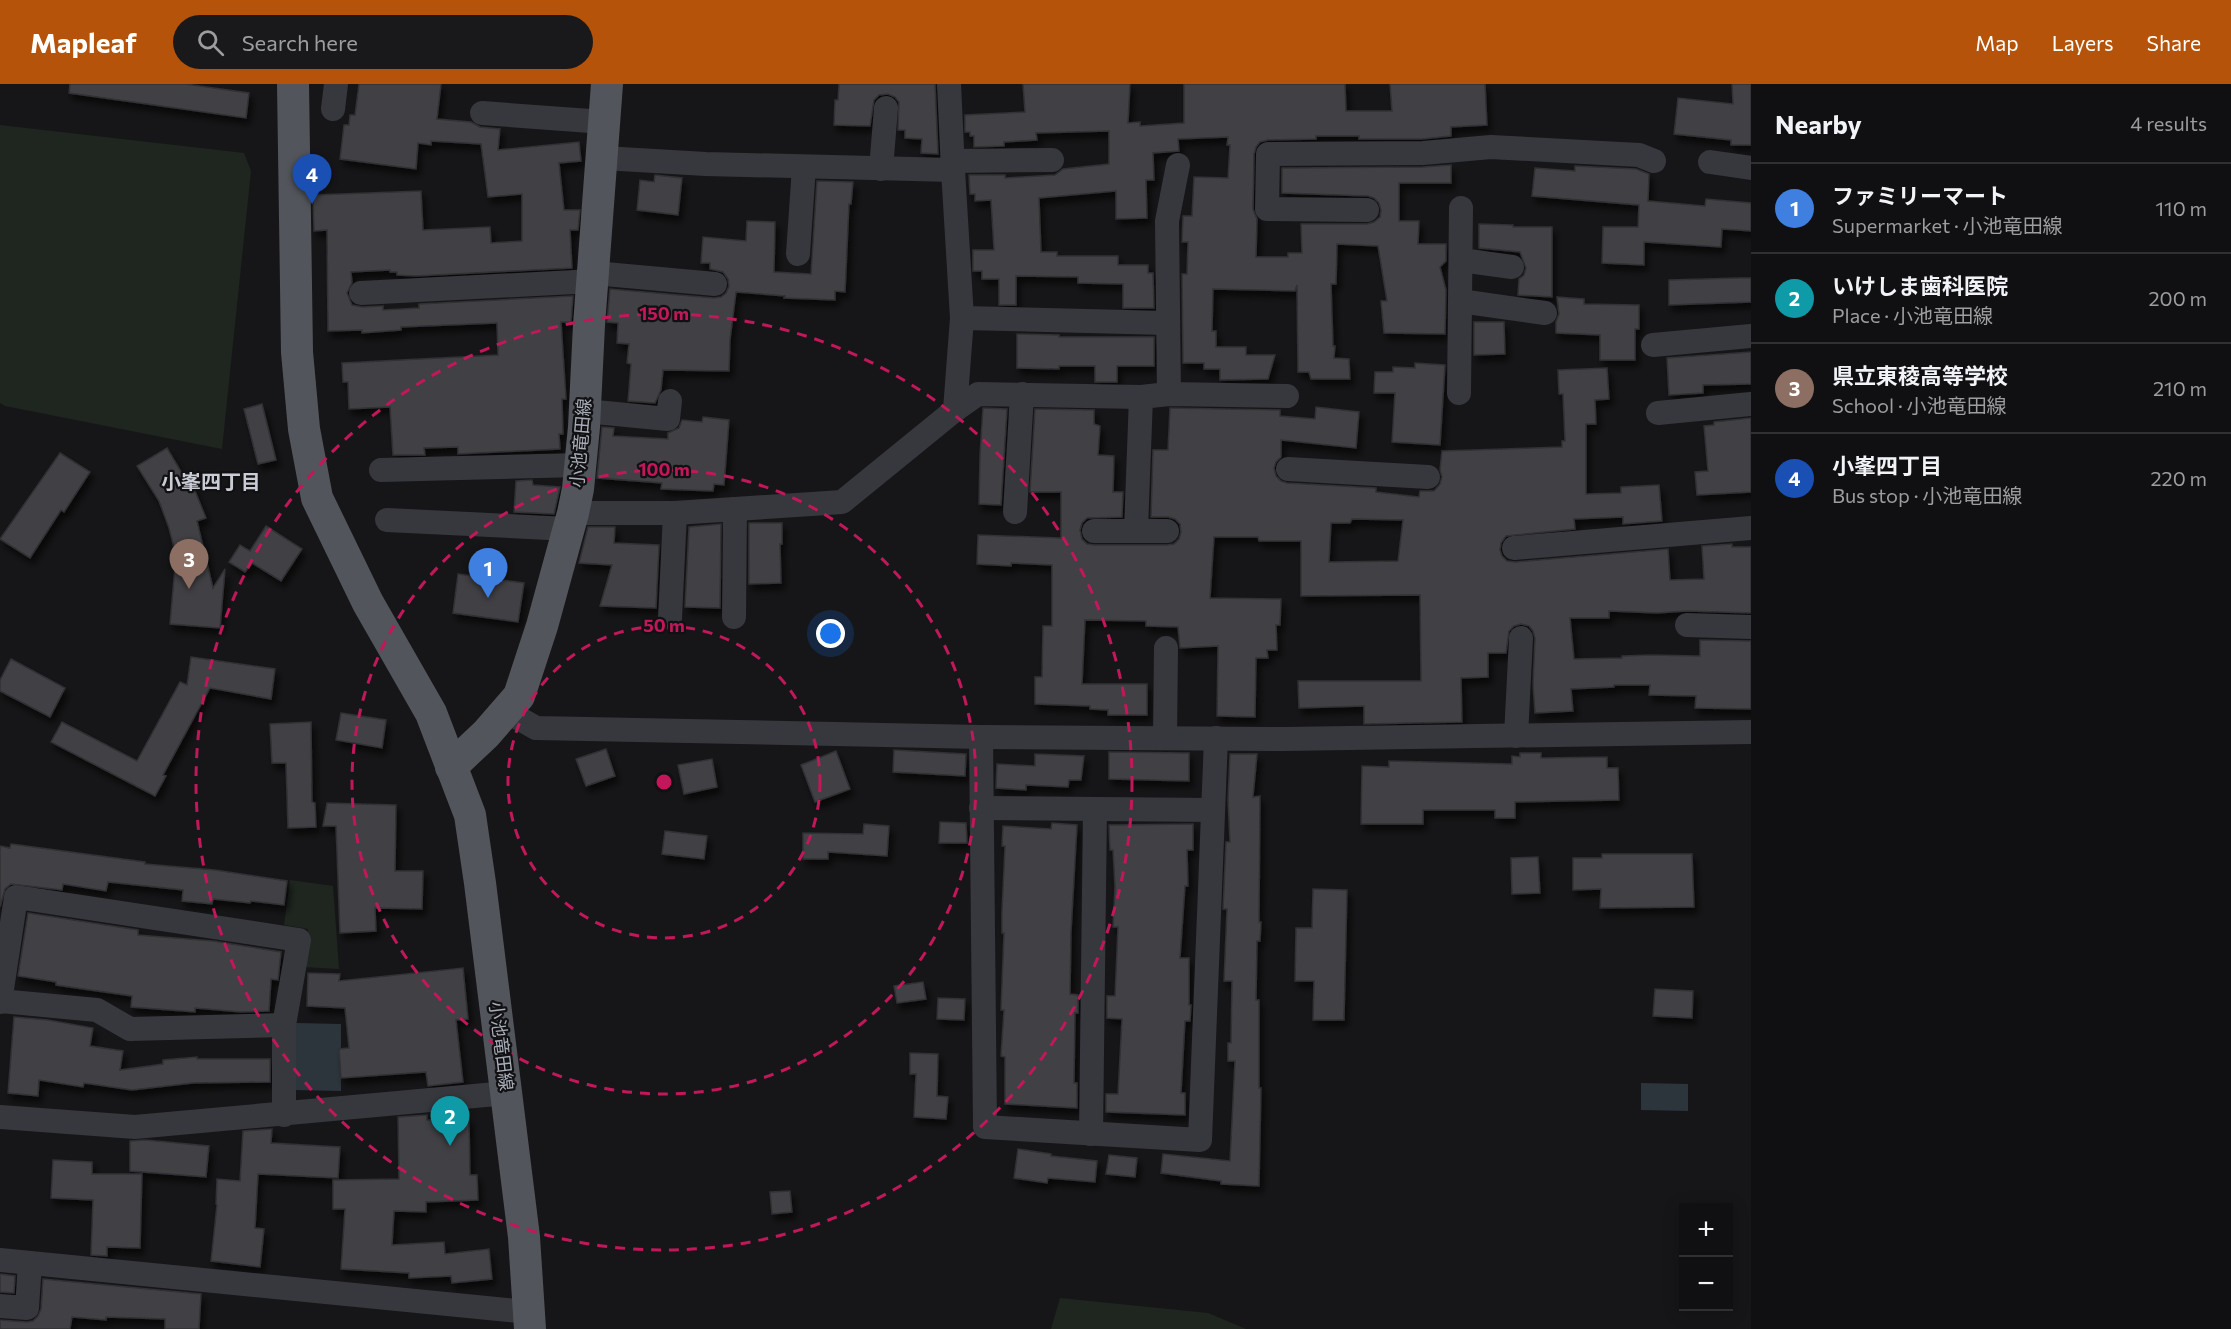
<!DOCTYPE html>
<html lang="en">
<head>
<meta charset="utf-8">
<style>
	:root { --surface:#101012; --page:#19191b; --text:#f1f3f6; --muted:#9c9d9f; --line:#303032; --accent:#b45309 }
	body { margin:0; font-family:Commissioner,"Noto Sans JP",sans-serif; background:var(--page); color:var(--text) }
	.controls { position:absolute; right:18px; bottom:18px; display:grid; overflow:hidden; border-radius:0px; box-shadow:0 3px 15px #0003 }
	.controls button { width:54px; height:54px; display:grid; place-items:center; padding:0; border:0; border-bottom:2px solid var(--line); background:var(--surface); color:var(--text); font:30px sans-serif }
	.you { position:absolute; left:831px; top:550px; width:21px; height:21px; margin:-15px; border:4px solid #fff; border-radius:50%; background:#1a73e8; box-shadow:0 0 0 9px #1a73e833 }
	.badge { display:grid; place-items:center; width:39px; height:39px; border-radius:50%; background:var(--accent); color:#fff; font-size:20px; font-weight:700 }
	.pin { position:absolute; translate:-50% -50px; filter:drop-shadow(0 2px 3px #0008) }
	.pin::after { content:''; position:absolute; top:32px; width:21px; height:18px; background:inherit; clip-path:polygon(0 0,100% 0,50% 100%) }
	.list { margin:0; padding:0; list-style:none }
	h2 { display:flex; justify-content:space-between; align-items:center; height:78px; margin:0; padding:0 24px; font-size:26px }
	h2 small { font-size:20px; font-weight:400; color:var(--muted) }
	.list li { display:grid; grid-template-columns:39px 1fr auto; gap:18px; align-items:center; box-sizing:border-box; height:90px; padding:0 24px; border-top:2px solid var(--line) }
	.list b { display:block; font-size:22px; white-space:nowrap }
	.list p { margin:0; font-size:20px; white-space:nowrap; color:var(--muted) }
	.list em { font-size:20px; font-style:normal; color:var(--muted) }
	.icon { flex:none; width:33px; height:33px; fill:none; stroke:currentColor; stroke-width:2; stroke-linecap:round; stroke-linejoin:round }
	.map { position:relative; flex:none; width:1751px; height:1245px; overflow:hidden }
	header { display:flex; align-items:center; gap:36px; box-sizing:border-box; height:84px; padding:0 30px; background:var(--accent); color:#fff }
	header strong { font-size:28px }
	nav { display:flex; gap:33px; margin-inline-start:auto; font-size:21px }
	.search { width:420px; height:54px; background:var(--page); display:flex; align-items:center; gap:15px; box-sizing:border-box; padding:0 21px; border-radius:33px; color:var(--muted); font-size:22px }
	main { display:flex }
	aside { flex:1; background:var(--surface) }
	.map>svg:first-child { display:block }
</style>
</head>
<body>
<header>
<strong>Mapleaf</strong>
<div class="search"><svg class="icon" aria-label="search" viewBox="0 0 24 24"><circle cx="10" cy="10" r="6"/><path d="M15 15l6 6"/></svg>Search here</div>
<nav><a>Map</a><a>Layers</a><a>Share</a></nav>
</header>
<main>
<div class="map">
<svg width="1751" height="1245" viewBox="0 0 1751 1245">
	<defs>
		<filter id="shadow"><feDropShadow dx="3.5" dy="6" stdDeviation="3" flood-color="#0009"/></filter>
	</defs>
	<rect width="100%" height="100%" fill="#161618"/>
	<g fill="#1e261f">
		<polygon points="0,41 244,69 251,87 222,365 5,322 0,319"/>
		<polygon points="290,796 333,802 339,885 302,883 308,845 284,841"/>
		<polygon points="1060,1214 1208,1229 1246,1245 1051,1245"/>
	</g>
	<g fill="#2c353c">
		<polygon points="296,939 341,940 341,1007 293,1006"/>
		<polygon points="1641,999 1688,1000 1688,1027 1641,1026"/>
	</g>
	<g fill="#404145" stroke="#303034" stroke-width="1.5" fill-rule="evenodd" filter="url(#shadow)">
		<polygon points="70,0 186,0 249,9 246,34 69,9"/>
		<polygon points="359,0 441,0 437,35 471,38 480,43 500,45 498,66 579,58 581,77 559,79 564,126 580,126 578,146 570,146 572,184 416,192 397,191 397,188 390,188 390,186 351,188 352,199 347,209 352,221 362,223 383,222 383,226 419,224 419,220 573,212 571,238 561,238 566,315 562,315 563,350 559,350 560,365 458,370 458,363 424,364 425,371 393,371 390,323 349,325 348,298 343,298 342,279 498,271 497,239 401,243 401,246 362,249 362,246 328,247 327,146 314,147 313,111 421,107 423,146 490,143 491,159 522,157 522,110 488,113 481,60 431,57 431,61 418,59 416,85 340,75 344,41 349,41 350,31 355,31"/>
		<polygon points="839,0 935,0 938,70 921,69 922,55 905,54 905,46 898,46 899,18 895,13 888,10 879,11 874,16 870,42 834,41 835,16 838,16"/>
		<polygon points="1023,0 1130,0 1128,39 1140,38 1140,42 1184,39 1184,0 1345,0 1346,27 1392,27 1390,0 1485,0 1487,41 1451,43 1451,52 1422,55 1359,55 1359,52 1316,52 1316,55 1268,56 1260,58 1256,63 1254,70 1253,125 1257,135 1256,173 1288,173 1288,169 1302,169 1301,140 1367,140 1374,138 1380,133 1381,126 1379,119 1374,114 1368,112 1282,109 1282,84 1423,83 1451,81 1451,99 1399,99 1399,137 1419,137 1418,160 1446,160 1446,177 1440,183 1446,206 1445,250 1384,249 1381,217 1387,217 1378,162 1337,160 1336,200 1331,200 1333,262 1335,262 1334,274 1349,275 1350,295 1311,295 1309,288 1298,288 1297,201 1295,207 1213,205 1212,247 1216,247 1216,263 1246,263 1246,271 1275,271 1268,295 1220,296 1220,285 1204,285 1204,279 1183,279 1182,190 1187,190 1188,158 1182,158 1183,132 1192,132 1194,93 1228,94 1230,61 1227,61 1228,53 1178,55 1179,67 1153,69 1154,96 1146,96 1147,134 1116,135 1116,107 1039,114 1041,168 1057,168 1057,172 1118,172 1118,181 1148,181 1148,189 1153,189 1154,224 1123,224 1123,200 1078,199 1078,193 1016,192 1016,221 999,221 999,195 982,195 982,187 973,187 973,166 994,166 991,116 975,117 975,110 970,110 969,91 1005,91 1005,94 1055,91 1063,85 1109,80 1109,47 1036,49 1037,56 1004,58 1004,62 974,63 974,52 970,52 970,48 965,48 965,31 1025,28"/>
		<polygon points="1732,0 1751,0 1751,61 1731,61 1731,56 1674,50 1678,14 1733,20"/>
		<polygon points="1575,82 1636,85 1649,90 1648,117 1705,122 1706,115 1751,119 1751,147 1722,145 1721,163 1644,158 1644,181 1602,179 1603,143 1638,143 1639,121 1532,112 1535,84 1575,87"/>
		<polygon points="655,91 682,94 678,131 637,126 640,96 654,98"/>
		<polygon points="817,97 853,98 851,120 849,120 845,208 835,207 835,216 784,214 785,212 736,208 730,256 729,287 663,286 661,306 655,319 628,317 631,280 627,279 629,260 617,259 618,239 607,238 610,205 714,214 721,213 726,209 729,202 728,195 723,188 710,185 710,179 701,179 703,153 746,157 747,137 775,138 774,188 811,190"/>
		<polygon points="1479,140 1513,141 1513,143 1552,143 1552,213 1518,211 1519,195 1524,191 1526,184 1520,168 1479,164"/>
		<polygon points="1738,194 1751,194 1751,218 1669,221 1669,196"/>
		<polygon points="1557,213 1584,215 1584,220 1639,221 1639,245 1635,245 1635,276 1600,276 1600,251 1556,249 1556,238 1559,230"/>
		<polygon points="1474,238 1504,238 1505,270 1474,271"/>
		<polygon points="1017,250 1059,251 1059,253 1154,253 1154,282 1117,282 1117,298 1095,298 1095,282 1059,282 1059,285 1017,284"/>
		<polygon points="1751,268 1751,300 1703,301 1703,309 1669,311 1667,274"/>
		<polygon points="1415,279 1445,281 1440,361 1392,358 1395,309 1374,309 1375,288 1393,288 1393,283 1415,284"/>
		<path d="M1607 284 1609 315 1595 316 1596 340H1586V410L1621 409V403L1659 401 1662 437 1623 440V433L1574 435 1575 445 1506 452 1501 459 1500 466 1502 472 1507 477 1515 478 1668 465 1670 496 1704 495 1702 462 1732 460V463H1751V529L1687 527 1657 529 1609 527V534H1570L1574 575 1622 574V572L1651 571 1700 572V556L1751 557V625L1695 624 1696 612 1649 611 1650 601H1614V603L1571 605 1573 627 1535 629 1533 600 1535 554 1533 547 1529 542 1521 540 1514 542 1509 547 1506 569H1488V593L1461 594 1462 638 1364 640V622L1299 624 1298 597H1421L1420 511 1301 512V457H1259L1258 453H1214L1210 514 1281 515 1280 541H1276L1277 566H1267L1268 574H1256L1255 633 1217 632 1218 562 1180 564 1178 543 1146 542V537L1085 536 1082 600H1147V631H1108V626L1090 625V622L1035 620V593H1042L1043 542H1052V481L1011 479V482L977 480 978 451 1061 454V408H1030L1035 325 1094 326V340L1100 342 1098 371 1114 372 1113 408H1123L1122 433 1087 434 1082 439 1080 446 1082 455 1087 460 1094 461H1167L1174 460 1179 455 1181 448 1180 440 1175 435 1168 433H1151L1153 366H1168L1170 324 1280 326V332L1315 335 1316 323 1359 328 1356 364 1281 356V373L1276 378 1274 384 1276 392 1281 397 1287 399 1376 404V408L1419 413 1420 407H1434L1440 400 1442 393 1440 386 1442 367 1562 363V357H1565L1563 310H1559L1558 286ZM1352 435 1403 436 1398 477 1329 478 1331 439H1350Z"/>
		<polygon points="262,320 276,376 258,380 244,325"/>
		<polygon points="983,324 1007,325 1001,421 979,420 980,371"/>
		<polygon points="703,333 729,336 724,401 714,400 713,407 661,405 662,399 597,394 602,343 614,344 613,352 668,355 668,349 679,344 682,336 702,338"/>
		<polygon points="1751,334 1751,408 1697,411 1695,388 1708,387 1704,342 1714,341 1714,338"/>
		<polygon points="167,364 190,403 193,402 206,434 197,437 213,504 225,485 220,544 170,540 176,471 169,444 159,417 137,382"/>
		<polygon points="60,369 90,388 64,428 61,426 30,474 0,455"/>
		<polygon points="532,396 533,401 560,403 554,430 514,428 516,397"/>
		<polygon points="749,439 782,439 782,460 780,460 781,499 749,500"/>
		<polygon points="721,440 720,524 685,523 689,443"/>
		<polygon points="266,442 302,465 281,497 252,479 245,488 229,478 240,461 250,467"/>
		<polygon points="588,443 615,443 614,459 659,461 656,524 600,522 612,481 579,479"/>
		<polygon points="458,490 524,499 518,538 453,529"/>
		<polygon points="191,573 275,585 271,615 210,604 163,691 166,692 155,712 51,658 62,638 137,677 180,598 187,601"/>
		<polygon points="11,575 65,604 50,633 0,607 0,596"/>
		<polygon points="341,629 386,636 382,664 336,656"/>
		<polygon points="311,638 312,718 315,719 316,743 288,744 286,679 272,679 270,640"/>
		<polygon points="606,665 615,692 586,702 576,675"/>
		<polygon points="894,666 966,670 965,692 893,688"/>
		<polygon points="836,667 850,705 815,718 801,681"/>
		<polygon points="1109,668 1189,669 1189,697 1109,695"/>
		<polygon points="1520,669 1541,669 1541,674 1607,673 1607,684 1618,684 1619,716 1515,718 1515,734 1495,734 1495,726 1423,726 1423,740 1361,740 1362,682 1389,683 1389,677 1512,680 1512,672 1520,673"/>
		<polygon points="1035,670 1084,672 1081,696 1069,696 1068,703 1026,701 1026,706 996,704 997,680 1035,682"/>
		<polygon points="1230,670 1257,670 1253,713 1260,712 1259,838 1261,838 1260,857 1257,857 1256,916 1259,916 1259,1004 1261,1004 1259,1102 1221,1100 1221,1097 1161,1089 1163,1070 1230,1077 1235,977 1228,977 1228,959 1231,959 1232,897 1224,897 1227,825 1223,825 1226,758 1230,758 1228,716"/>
		<polygon points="712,675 717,703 684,710 678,681"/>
		<polygon points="327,719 396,721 395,787 423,787 422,825 375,824 376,847 340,849 336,742 323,742"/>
		<polygon points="940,738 966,739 967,759 939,759"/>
		<polygon points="1052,739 1077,741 1071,848 1070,910 1078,911 1078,929 1075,929 1074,999 1077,999 1077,1024 1005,1020 1005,973 1001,972 1004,926 1001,926 1004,849 1002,849 1002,827 1005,762 1002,762 1003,742 1051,745"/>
		<polygon points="864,740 889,742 887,772 828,768 828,775 803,775 803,749 863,750"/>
		<polygon points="1193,740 1193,766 1187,766 1188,802 1185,802 1180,874 1189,874 1189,921 1191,921 1190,937 1185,937 1181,1009 1185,1009 1185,1031 1106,1028 1106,1010 1118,1010 1122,935 1107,934 1107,912 1115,912 1118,843 1113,843 1115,803 1113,766 1110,766 1109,741"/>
		<polygon points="665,747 707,752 704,775 662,770"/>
		<polygon points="11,760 145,778 145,780 215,786 287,797 284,821 251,817 250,819 213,815 212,820 182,817 183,806 108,798 106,807 63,800 62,806 11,800 5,805 0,823 0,762 10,764"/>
		<polygon points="1602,770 1692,770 1694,823 1600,824 1601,805 1573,806 1573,774 1602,774"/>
		<polygon points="1538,773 1540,809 1512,810 1511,774"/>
		<polygon points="1313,805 1347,806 1344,936 1313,936 1314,897 1295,897 1296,844 1312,844"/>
		<polygon points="28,829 138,846 138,851 213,857 281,868 278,896 271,895 269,927 241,928 195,924 195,928 131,923 132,912 56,901 56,898 18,892"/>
		<polygon points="463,884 468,935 456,936 463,998 428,1002 426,988 341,994 339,965 349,964 345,924 307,922 308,889 340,890 339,897"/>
		<polygon points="923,898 926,915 897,919 894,902"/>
		<polygon points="1655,905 1693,907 1692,934 1653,932"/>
		<polygon points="938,914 965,915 964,936 937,935"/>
		<polygon points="14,933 48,936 93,944 90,962 123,967 120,986 163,980 163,976 197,973 197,975 270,975 270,998 193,999 132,1006 84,999 83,1003 39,996 38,1012 8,1009"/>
		<polygon points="910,969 938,970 937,1012 948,1013 946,1035 914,1033 916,990 910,990"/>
		<polygon points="427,1031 427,1036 469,1035 470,1091 477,1091 478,1116 426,1118 426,1128 394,1127 392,1161 444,1158 445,1170 489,1165 492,1195 452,1199 451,1192 409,1194 409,1189 341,1185 345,1125 333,1125 333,1096 399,1095 398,1033"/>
		<polygon points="272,1045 271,1059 340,1063 338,1094 258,1090 255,1144 264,1145 260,1183 211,1177 217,1121 216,1120 217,1095 240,1097 243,1047"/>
		<polygon points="146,1056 209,1062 206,1093 130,1087 130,1057"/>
		<polygon points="1018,1065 1051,1070 1051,1072 1097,1077 1095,1098 1048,1094 1047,1099 1014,1094"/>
		<polygon points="1109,1071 1137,1074 1135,1093 1106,1090"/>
		<polygon points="53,1076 92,1078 92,1090 142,1090 140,1164 107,1163 107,1172 91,1171 93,1116 51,1114"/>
		<polygon points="790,1107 792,1128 772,1130 770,1108"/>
		<polygon points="0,1190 15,1192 14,1209 0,1208"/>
		<polygon points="43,1195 201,1210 199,1245 165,1245 165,1235 106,1233 106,1236 72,1233 70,1245 0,1245 0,1236 27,1238 33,1237 38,1232 41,1225"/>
	</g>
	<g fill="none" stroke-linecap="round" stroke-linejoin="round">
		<g stroke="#37383d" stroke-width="24">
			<polyline points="949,0 953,86"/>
			<polyline points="333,25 336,0"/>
			<polyline points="482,29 604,38"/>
			<polyline points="953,77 1052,76"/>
			<polyline points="1710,78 1751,84"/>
			<polyline points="881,85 886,24"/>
			<polyline points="1367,126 1267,125 1268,70 1423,69 1491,63 1639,71 1654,77"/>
			<polyline points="798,170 804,83"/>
			<polyline points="1461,176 1512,183"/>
			<polyline points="594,189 715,200"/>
			<polyline points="361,209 593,197"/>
			<polyline points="1460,217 1545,229"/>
			<polyline points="962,234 1168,239"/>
			<polyline points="1653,261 1751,252"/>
			<polyline points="1459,309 1461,124"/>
			<polyline points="1169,310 1167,137 1178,81"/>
			<polyline points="955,326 978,310 1141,313 1169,310 1287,312"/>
			<polyline points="585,327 668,335 670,317"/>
			<polyline points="1658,329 1751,320"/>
			<polyline points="1288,385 1428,393"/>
			<polyline points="381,386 581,381"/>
			<polyline points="1015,428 1022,310"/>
			<polyline points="573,429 675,429 842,418 955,326 962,234 953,86 706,80 603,74"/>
			<polyline points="387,436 569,445"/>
			<polyline points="1136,446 1141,313"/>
			<polyline points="1094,447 1167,447"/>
			<polyline points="1514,464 1751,444"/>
			<polyline points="734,533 735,425"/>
			<polyline points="670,534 675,429"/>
			<polyline points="1687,541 1751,543"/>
			<polyline points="506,627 536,644 981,653 1284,655 1751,648"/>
			<polyline points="1516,652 1521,554"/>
			<polyline points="981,653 985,1043 1200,1056 1216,654"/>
			<polyline points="1165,653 1166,564"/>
			<polyline points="981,724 1213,726"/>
			<polyline points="0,917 97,926 130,945 284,941"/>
			<polyline points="0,918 16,813 299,856 284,941 284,1031"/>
			<polyline points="0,1033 135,1043 507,1009"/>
			<polyline points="1091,1050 1095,725"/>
			<polyline points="0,1176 528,1228"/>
			<polyline points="0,1222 27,1224 30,1179"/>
		</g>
		<g stroke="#53555c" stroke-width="32">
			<polyline points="293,0 297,268 304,345 317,414 368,519 431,629 470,731 480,799 524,1153 530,1245"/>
			<polyline points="451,683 486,650 519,612 542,542 573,429 578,405 584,343 589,241 607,0"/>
		</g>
	</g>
	<g fill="none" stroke="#c2185b" stroke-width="3" stroke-dasharray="10 8">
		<circle cx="664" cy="698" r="156"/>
		<circle cx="664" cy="698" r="312"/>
		<circle cx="664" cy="698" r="468"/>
	</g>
	<g text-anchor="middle" stroke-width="4.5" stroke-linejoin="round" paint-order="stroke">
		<g font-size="18" fill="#a8adb8" stroke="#111113">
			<text transform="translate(581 359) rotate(-85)" y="6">小池竜田線</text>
			<text transform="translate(501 962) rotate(83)" y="6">小池竜田線</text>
		</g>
		<g font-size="20" font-weight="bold" fill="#c9ccd4" stroke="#111113">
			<text x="211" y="405">小峯四丁目</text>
		</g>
	</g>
	<circle cx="664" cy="698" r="9" fill="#c2185b" stroke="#111113" stroke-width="3"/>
	<g font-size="18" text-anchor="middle" font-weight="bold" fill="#c2185b" stroke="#111113" stroke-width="4.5" stroke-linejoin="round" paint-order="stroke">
		<text x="664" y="236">150 m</text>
		<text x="664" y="392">100 m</text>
		<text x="664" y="548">50 m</text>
	</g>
</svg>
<div class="controls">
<button>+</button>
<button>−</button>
</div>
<div class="you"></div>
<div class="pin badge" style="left:488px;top:514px;background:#3f7fe0">1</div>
<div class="pin badge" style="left:450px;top:1062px;background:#0f9aa8">2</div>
<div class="pin badge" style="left:189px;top:505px;background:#8d6e63">3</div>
<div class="pin badge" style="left:312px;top:120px;background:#1a4fb4">4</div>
</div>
<aside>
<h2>Nearby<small>4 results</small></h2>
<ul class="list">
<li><span class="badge" style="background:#3f7fe0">1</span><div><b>ファミリーマート</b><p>Supermarket · 小池竜田線</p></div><em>110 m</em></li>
<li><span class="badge" style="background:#0f9aa8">2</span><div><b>いけしま歯科医院</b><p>Place · 小池竜田線</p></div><em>200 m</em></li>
<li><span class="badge" style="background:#8d6e63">3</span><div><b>県立東稜高等学校</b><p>School · 小池竜田線</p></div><em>210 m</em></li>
<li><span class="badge" style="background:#1a4fb4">4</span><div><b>小峯四丁目</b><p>Bus stop · 小池竜田線</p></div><em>220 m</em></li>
</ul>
</aside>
</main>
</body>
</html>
